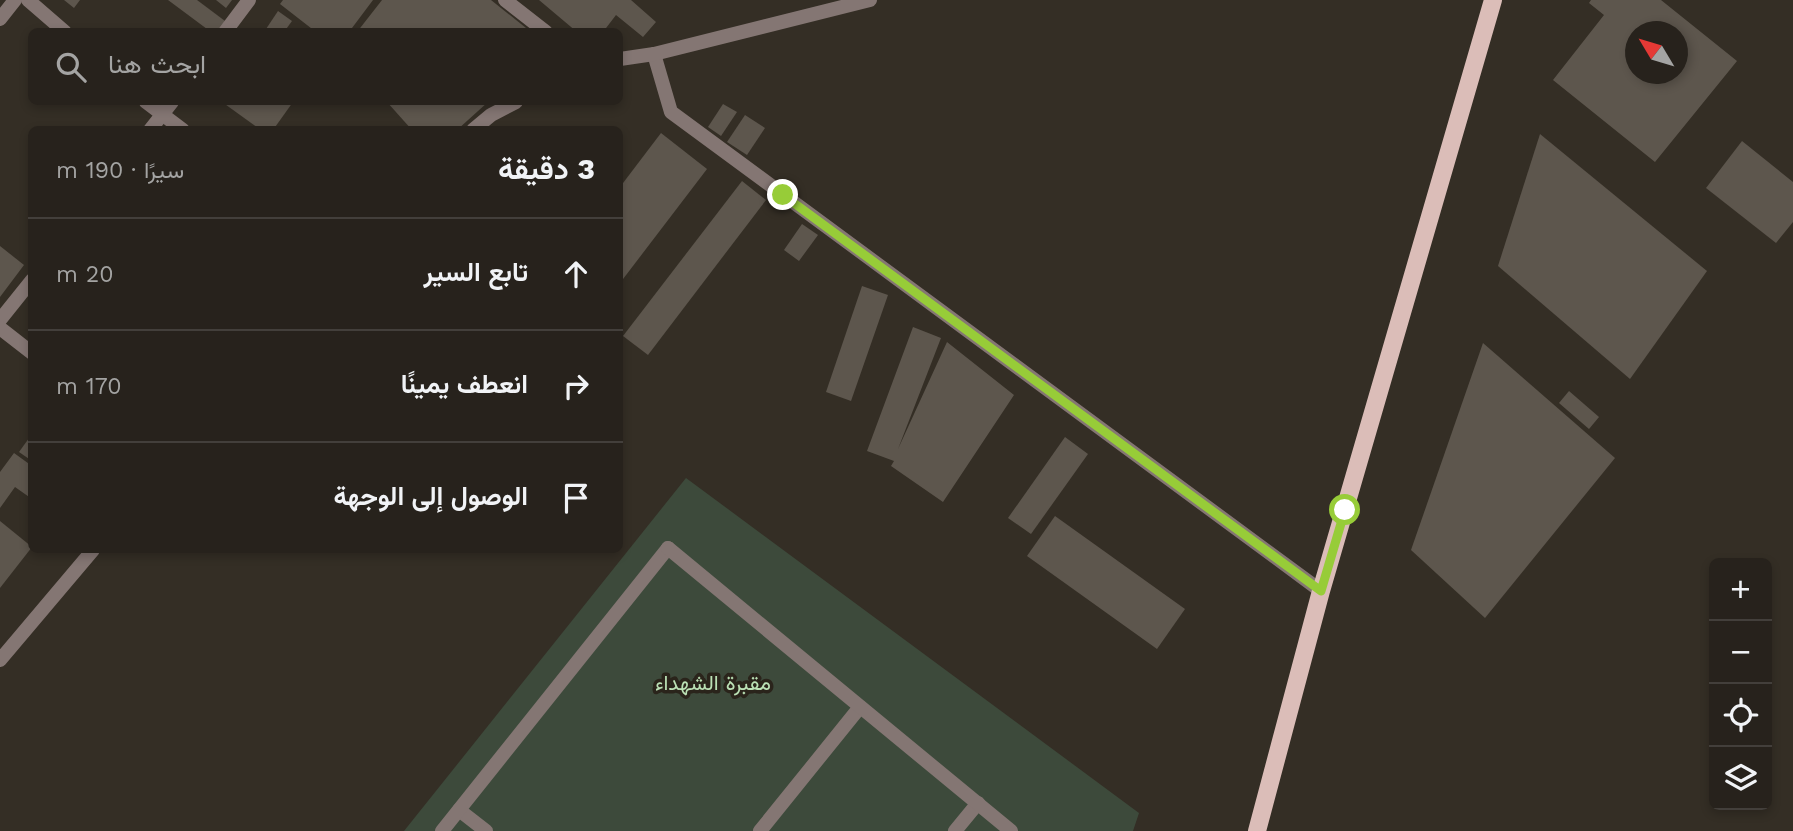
<!DOCTYPE html>
<html lang="ar">
<head>
<meta charset="utf-8">
<style>
	:root { --surface:#27221c; --page:#2f2a25; --text:#f1f3f6; --muted:#a4a4a3; --line:#433f3b }
	body { margin:0; font-family:"Work Sans",Vazirmatn,sans-serif; background:var(--page); color:var(--text); direction:rtl }
	.controls { position:absolute; right:21px; bottom:21px; display:grid; overflow:hidden; border-radius:10px; box-shadow:0 4px 10px #0003 }
	.controls button { width:63px; height:63px; display:grid; place-items:center; padding:0; border:0; border-bottom:2px solid var(--line); background:var(--surface); color:var(--text); font:35px sans-serif }
	.compass { position:absolute; left:1625px; top:21px; width:63px; height:63px; border-radius:50%; background:var(--surface); box-shadow:0 4px 10px #0003; rotate:308deg }
	.stop { position:absolute; width:21px; height:21px; margin:-16px; border:5px solid #97cc38; border-radius:50%; background:#fff }
	.stop.end { background:#97cc38; border-color:#fff; box-shadow:0 2px 7px #0008 }
	.list { margin:0; padding:0; list-style:none }
	h2 { display:flex; justify-content:space-between; align-items:center; height:91px; margin:0; padding:0 28px; font-size:30px }
	h2 small { font-size:23px; font-weight:400; color:var(--muted) }
	.list li { display:grid; grid-template-columns:46px 1fr auto; gap:21px; align-items:center; box-sizing:border-box; height:112px; padding:0 28px; border-top:2px solid var(--line) }
	.list b { display:block; font-size:26px; white-space:nowrap }
	.list em { font-size:23px; font-style:normal; color:var(--muted) }
	.icon { flex:none; width:38px; height:38px; fill:none; stroke:currentColor; stroke-width:2; stroke-linecap:round; stroke-linejoin:round }
	.map { position:relative; flex:none; width:1793px; height:831px; overflow:hidden; direction:ltr }
	.search { position:absolute; background:var(--surface); box-shadow:0 4px 10px #0003; left:28px; top:28px; width:595px; height:77px; display:flex; align-items:center; gap:18px; box-sizing:border-box; padding:0 24px; border-radius:10px; color:var(--muted); font-size:26px }
	.panel { position:absolute; background:var(--surface); box-shadow:0 4px 10px #0003; left:28px; top:126px; width:595px; height:427px; border-radius:10px; direction:rtl }
	.map>svg:first-child { display:block }
</style>
</head>
<body>
<div class="map">
<svg width="1793" height="831" viewBox="0 0 1793 831">
	<rect width="100%" height="100%" fill="#342e25"/>
	<polygon fill="#3d4a3b" points="686,478 1139,813 1133,831 404,831"/>
	<g fill="#5d564d" fill-rule="evenodd">
		<polygon points="64,0 80,0 74,8"/>
		<polygon points="168,0 197,0 225,21 218,32 211,32"/>
		<polygon points="216,0 232,0 226,8"/>
		<polygon points="283,0 373,0 349,32 316,32 280,4"/>
		<polygon points="382,0 491,0 531,32 357,32"/>
		<polygon points="539,0 631,0 656,22 643,37 616,15 603,32 577,32"/>
		<path d="M1591 0H1661L1737 61 1655 162 1553 80 1604 15 1589 3ZM1636 32H1678V74H1636Z"/>
		<polygon points="278,11 292,21 284,32 264,32"/>
		<polygon points="222,102 293,102 273,130 261,130"/>
		<polygon points="387,102 488,102 457,130 412,130"/>
		<polygon points="723,104 737,112 721,136 708,127"/>
		<polygon points="745,115 765,128 747,155 727,142"/>
		<polygon points="661,133 707,169 620,283 620,187"/>
		<polygon points="1540,134 1707,271 1630,379 1498,266"/>
		<polygon points="1742,141 1793,182 1793,222 1776,243 1706,188"/>
		<polygon points="742,181 766,200 648,355 623,336"/>
		<polygon points="802,224 818,235 799,261 784,250"/>
		<polygon points="0,246 24,265 0,297"/>
		<polygon points="862,286 888,295 851,401 826,392"/>
		<polygon points="913,327 941,338 898,449 947,342 1014,395 943,502 891,466 894,461 867,451"/>
		<polygon points="1483,343 1615,458 1485,618 1411,550"/>
		<polygon points="1569,391 1599,417 1589,429 1559,403"/>
		<polygon points="32,434 32,461 19,452"/>
		<polygon points="1065,437 1088,454 1031,534 1008,518"/>
		<polygon points="14,453 32,466 32,499 15,487 0,508 0,472"/>
		<polygon points="1055,516 1185,609 1157,649 1027,556"/>
		<polygon points="0,521 32,547 0,588"/>
	</g>
	<g fill="none" stroke-linecap="round" stroke-linejoin="round">
		<g stroke="#847673" stroke-width="14">
			<polyline points="459,810 486,831"/>
			<polyline points="442,831 668,548"/>
			<polyline points="760,831 860,707"/>
			<polyline points="955,831 978,803"/>
		</g>
		<g stroke="#847673" stroke-width="14">
			<polyline points="28,0 65,32"/>
			<polyline points="505,0 546,32"/>
			<polyline points="0,19 15,0"/>
			<polyline points="225,32 249,0"/>
			<polyline points="654,54 671,112 1321,591"/>
			<polyline points="620,59 654,54 870,0"/>
			<polyline points="146,102 183,130"/>
			<polyline points="150,130 172,102"/>
			<polyline points="473,130 491,115 516,102"/>
			<polyline points="0,320 32,280"/>
			<polyline points="0,328 32,353"/>
			<polyline points="668,548 1011,831"/>
			<polyline points="0,660 93,550"/>
		</g>
		<polyline stroke="#dbbdb8" stroke-width="18" points="1257,831 1321,591 1493,0"/>
	</g>
	<g fill="none" stroke-linecap="round" stroke-linejoin="round">
		<polyline stroke="#97cc38" stroke-width="9" points="783,195 1321,591 1345,510"/>
	</g>
	<g text-anchor="middle" stroke-width="7" stroke-linejoin="round" paint-order="stroke">
		<g font-size="21" fill="#bbe1b5" stroke="#2a241b">
			<text x="713" y="690">مقبرة الشهداء</text>
		</g>
	</g>
</svg>
<div class="controls">
<button>+</button>
<button>−</button>
<button><svg class="icon" aria-label="locate" viewBox="0 0 24 24"><circle cx="12" cy="12" r="6"/><path d="M12 2v4M12 18v4M2 12h4M18 12h4"/></svg></button>
<button><svg class="icon" aria-label="layers" viewBox="0 0 24 24"><path d="M12 4l9 5-9 5-9-5zM3 14l9 5 9-5"/></svg></button>
</div>
<svg class="compass" viewBox="-18 -18 36 36"><path d="M0-13l5 13h-10z" fill="#e53935"/><path d="M0 13l5-13h-10z" fill="#a4a4a3"/></svg>
<div class="stop" style="left:1345px;top:510px"></div>
<div class="stop end" style="left:783px;top:195px"></div>
<div class="search"><svg class="icon" aria-label="search" viewBox="0 0 24 24"><circle cx="10" cy="10" r="6"/><path d="M15 15l6 6"/></svg>ابحث هنا</div>
<section class="panel">
<h2>3 دقيقة<small>سيرًا · 190 m</small></h2>
<ul class="list">
<li><svg class="icon" aria-label="ahead" viewBox="0 0 24 24"><path d="M12 20V5M6 11l6-6 6 6"/></svg><div><b>تابع السير</b></div><em>20 m</em></li>
<li><svg class="icon" aria-label="right" viewBox="0 0 24 24"><path d="M7 20v-9h11M14 6l5 5-5 5"/></svg><div><b>انعطف يمينًا</b></div><em>170 m</em></li>
<li><svg class="icon" aria-label="arrive" viewBox="0 0 24 24"><path d="M6 21V4h12l-3 4 3 4H6"/></svg><div><b>الوصول إلى الوجهة</b></div></li>
</ul>
</section>
</div>
</body>
</html>
